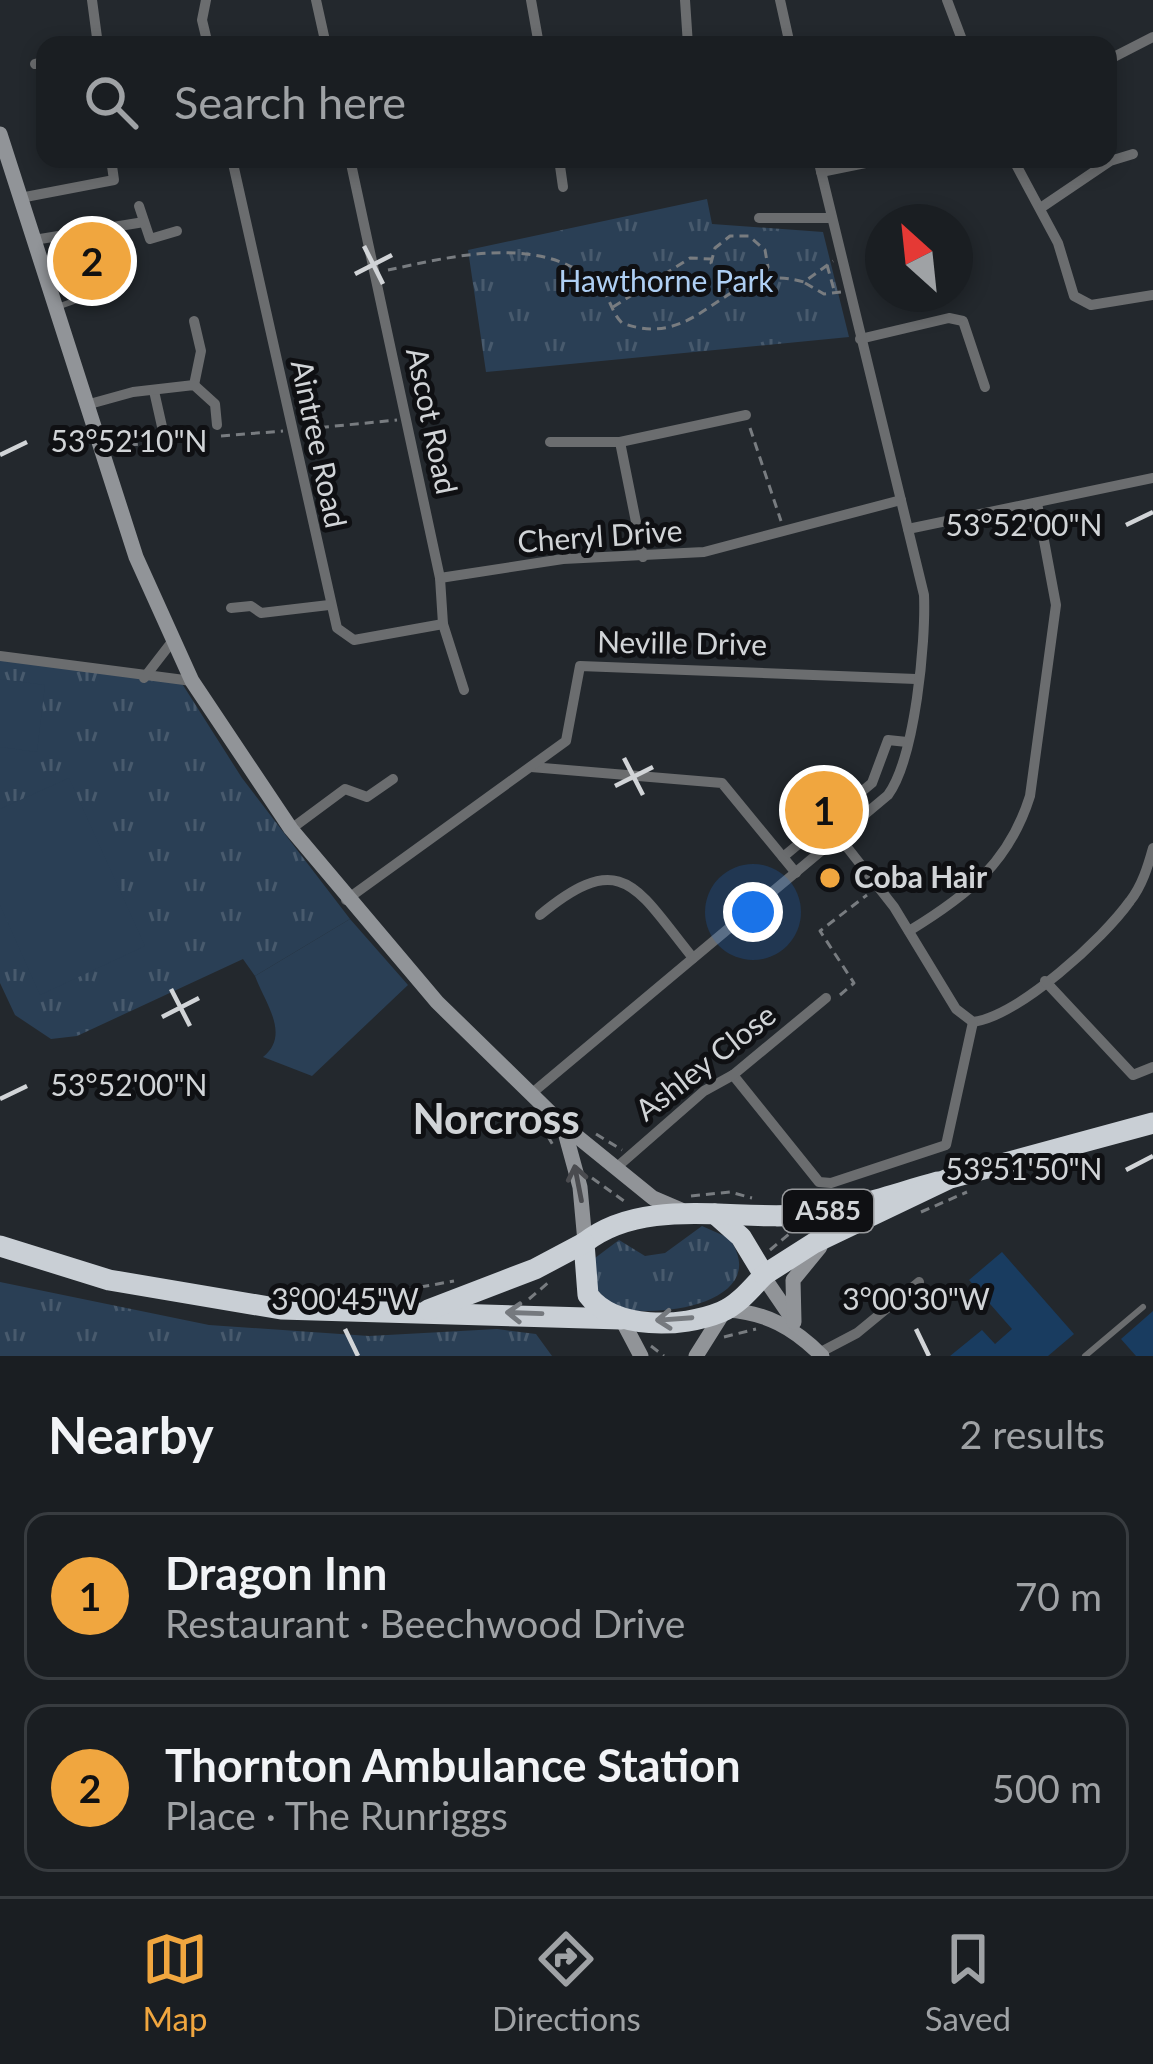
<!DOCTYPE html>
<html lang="en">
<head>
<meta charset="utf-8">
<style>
	:root { --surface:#1a1e22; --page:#23272a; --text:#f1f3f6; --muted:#9fa2a5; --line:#383c40; --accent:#f0a63f }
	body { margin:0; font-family:Lato,sans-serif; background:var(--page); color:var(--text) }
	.compass { position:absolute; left:865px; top:204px; width:108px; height:108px; border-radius:50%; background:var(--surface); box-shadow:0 6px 18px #0003; rotate:333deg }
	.you { position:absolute; left:753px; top:912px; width:42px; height:42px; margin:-30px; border:9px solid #fff; border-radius:50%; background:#1a73e8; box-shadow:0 0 0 18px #1a73e833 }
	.badge { display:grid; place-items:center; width:78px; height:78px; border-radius:50%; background:var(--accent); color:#111; font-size:39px; font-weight:700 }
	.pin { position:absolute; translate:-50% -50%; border:6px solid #fff; box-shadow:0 3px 12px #0006 }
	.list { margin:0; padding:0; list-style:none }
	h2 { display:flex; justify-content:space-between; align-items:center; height:156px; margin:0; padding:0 48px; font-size:51px }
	h2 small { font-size:39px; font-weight:400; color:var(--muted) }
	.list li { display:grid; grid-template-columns:78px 1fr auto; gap:36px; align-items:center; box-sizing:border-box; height:168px; margin:0 24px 24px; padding:0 24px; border:3px solid var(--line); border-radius:24px }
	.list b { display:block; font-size:45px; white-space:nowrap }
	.list p { margin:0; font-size:39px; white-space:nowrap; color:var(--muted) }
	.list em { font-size:39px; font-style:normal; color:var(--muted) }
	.icon { flex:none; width:66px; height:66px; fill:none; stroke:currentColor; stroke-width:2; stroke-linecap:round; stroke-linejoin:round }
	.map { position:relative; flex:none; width:1153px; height:1356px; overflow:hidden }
	.search { position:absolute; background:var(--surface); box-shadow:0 6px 18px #0003; left:36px; right:36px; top:36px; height:132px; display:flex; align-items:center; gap:30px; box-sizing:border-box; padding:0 42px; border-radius:24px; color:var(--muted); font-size:45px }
	.sheet { height:540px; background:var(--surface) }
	nav { display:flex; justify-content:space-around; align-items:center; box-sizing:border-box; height:168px; border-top:3px solid var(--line); background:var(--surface); font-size:33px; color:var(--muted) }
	nav a { display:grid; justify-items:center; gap:6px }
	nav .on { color:var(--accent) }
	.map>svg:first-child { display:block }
</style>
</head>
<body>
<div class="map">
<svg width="1153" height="1356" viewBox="0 0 1153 1356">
	<defs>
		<pattern id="grass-tufts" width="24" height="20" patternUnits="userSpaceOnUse" patternTransform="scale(3)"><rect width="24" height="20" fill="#2a3f55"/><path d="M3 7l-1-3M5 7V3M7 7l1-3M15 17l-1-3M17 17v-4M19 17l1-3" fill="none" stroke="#485a6d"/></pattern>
	</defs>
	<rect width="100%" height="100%" fill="#23282d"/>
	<g fill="url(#grass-tufts)">
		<polygon points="707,199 712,224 823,232 849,337 486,372 468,250"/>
		<polygon points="0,656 181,682 242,778 350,919 255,976 243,959 77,1036 51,1039 15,1015 0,983"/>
		<path d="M702 1226 729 1238C774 1302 657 1320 618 1307 609 1304 602 1295 596 1289L595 1258 619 1240 645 1256 665 1253Z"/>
		<polygon points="0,1282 209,1325 369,1336 497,1329 536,1334 552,1356 0,1356"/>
	</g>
	<g fill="#2a3f55">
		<polygon points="0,679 45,685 37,752 0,747"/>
		<polygon points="69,778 145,946 40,995 0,905 0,809"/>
		<path d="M350 919 408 985 312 1076 263 1057C291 1035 265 1003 255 976Z"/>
	</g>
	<g fill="#193c60">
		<polygon points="128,237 133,255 92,267 97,285 80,290 69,254"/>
		<polygon points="1002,1252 1074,1334 1048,1356 950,1356 982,1330 995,1344 1012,1329 969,1280"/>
		<polygon points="1153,1311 1153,1356 1136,1356 1121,1339"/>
	</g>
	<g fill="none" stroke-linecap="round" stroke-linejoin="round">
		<g stroke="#787c80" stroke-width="3" stroke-dasharray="9 6" stroke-linecap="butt">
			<polyline points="827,265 834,290"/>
			<path d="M388 270C454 256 550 231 603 291 611 301 612 313 622 323 703 353 723 258 804 282L833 261"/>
			<polyline points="805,283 824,294 841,292"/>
			<polyline points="729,288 711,263 715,248 730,236 749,236 765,250 768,267 760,280"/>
			<polyline points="613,307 690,258 711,259"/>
			<polyline points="750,428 781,521"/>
			<polyline points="305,429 397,420"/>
			<polyline points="221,436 283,431"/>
			<polyline points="168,441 212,437"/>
			<polyline points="114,447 158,442"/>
			<polyline points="840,995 854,983 820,931 867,895"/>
			<polyline points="540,1123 553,1145"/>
			<polyline points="596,1134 622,1150"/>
			<polyline points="592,1178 628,1204"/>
			<polyline points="691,1196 730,1192 752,1198"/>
			<polyline points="921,1212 967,1192"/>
			<polyline points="770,1250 789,1234"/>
			<polyline points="376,1295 454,1281"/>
			<polyline points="529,1299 549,1282"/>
			<polyline points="724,1337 756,1329"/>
			<polyline points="651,1346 664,1356"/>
		</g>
		<g stroke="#6b6d6f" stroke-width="6">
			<polyline points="60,306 105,290 116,269"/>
			<polyline points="1085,1356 1143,1307"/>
		</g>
		<g stroke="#6b6d6f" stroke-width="10">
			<polyline points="92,0 98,45"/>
			<polyline points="206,0 202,20 208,45"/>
			<polyline points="316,0 326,45"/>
			<polyline points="531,0 539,45"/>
			<polyline points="685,0 688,45"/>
			<polyline points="780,0 790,45"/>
			<polyline points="947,0 964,45"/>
			<polyline points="1108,60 1153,37"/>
			<polyline points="35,64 45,62"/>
			<polyline points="232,159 337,628 354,640 443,624"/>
			<polyline points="350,159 440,578 443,624 464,690"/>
			<polyline points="559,159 563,187"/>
			<polyline points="1013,159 1058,243 1074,296 1091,305 1153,295"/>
			<polyline points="821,172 885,159"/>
			<polyline points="20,198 114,180 111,159"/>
			<polyline points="139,206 150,239 177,231"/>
			<polyline points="1042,207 1110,161 1133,154"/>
			<polyline points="759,218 830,218"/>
			<polyline points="34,240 144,222"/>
			<polyline points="194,321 201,351 194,385"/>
			<polyline points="860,339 949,318 963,321 985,387"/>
			<polyline points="154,391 163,431"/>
			<polyline points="86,405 133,392 194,385 215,404 217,425"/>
			<polyline points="550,442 620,442 746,415"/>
			<polyline points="620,442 643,557"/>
			<polyline points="908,529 1153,478"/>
			<polyline points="440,578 563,559 704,552 901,500"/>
			<polyline points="231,608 251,606 261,613 329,605"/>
			<polyline points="0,656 192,681"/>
			<polyline points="144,678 171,643"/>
			<polyline points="531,767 722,783 796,873"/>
			<polyline points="291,829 345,789 367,797 393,779"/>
			<path d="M839 837 894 907 956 1009 973 1022C1020 1015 1103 939 1130 901 1142 886 1148 866 1153 848"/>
			<polyline points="783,857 872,783 888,740 907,742"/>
			<polyline points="346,900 566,741 580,666 916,679"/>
			<path d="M540 915C623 846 637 889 693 958"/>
			<path d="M909 931C968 895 1009 863 1030 796L1056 605 1037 503"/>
			<polyline points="1045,981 1133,1075 1153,1067"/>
			<polyline points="733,1075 819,1182 831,1183 946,1145 973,1022"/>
			<path d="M531 1094 888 795C915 758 926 642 924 595L818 159"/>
			<polyline points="617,1167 704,1091 733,1075 826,998"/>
			<polyline points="819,1353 857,1333 919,1282"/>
		</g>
		<g stroke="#919498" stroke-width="15">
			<polyline points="0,134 136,557 192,681 291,829 437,1002 563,1125 653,1198 681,1210"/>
			<polyline points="563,1125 580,1187 585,1242"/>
			<polyline points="763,1276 791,1317"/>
			<path d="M726 1310C766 1312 794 1328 822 1356"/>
			<polyline points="622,1320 641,1356"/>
			<polyline points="794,1322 793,1280 820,1247"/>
			<polyline points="696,1356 725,1310"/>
		</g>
		<g stroke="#c9cfd5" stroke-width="21">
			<polyline points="715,1214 741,1237 764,1275"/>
			<polyline points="0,1246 109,1280 281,1309 621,1319"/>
			<path d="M764 1275C751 1289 738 1305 721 1312 682 1328 614 1330 588 1295L584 1243C646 1194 740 1223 812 1214 854 1209 897 1193 938 1182"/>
			<polyline points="764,1275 814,1243 950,1178 1153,1123"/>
			<polyline points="428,1310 535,1269 584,1243"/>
		</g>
	</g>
	<defs><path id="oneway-shaft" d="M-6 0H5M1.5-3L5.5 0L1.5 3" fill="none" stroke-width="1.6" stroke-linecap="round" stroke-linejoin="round" transform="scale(3)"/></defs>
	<use stroke="#4a4b4f" href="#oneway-shaft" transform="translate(578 1183) rotate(-101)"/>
	<g stroke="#75797e">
		<use href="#oneway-shaft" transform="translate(524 1313) rotate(-178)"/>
		<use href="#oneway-shaft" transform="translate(674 1319) rotate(176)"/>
	</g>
	<path fill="none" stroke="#d1d4d7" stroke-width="4.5" d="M364 246 383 284M355 274 392 255M0 455 27 442M1126 525 1153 512M624 758 643 795M615 786 653 767M171 989 190 1026M162 1017 199 998M0 1099 27 1086M1126 1170 1153 1156M345 1329 358 1356M916 1329 929 1356"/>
	<circle fill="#f0a63f" stroke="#0f1013" stroke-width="4.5" cx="830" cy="878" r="12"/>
	<g text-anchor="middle" stroke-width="10" stroke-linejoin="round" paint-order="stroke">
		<rect fill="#0f1013" stroke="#97999c" stroke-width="3" x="783" y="1190" width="90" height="42" rx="9"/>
		<g font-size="27" font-weight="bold" fill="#d1d4d7">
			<text x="828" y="1220">A585</text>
		</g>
		<g font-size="30" fill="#aecff4" stroke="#0f1013">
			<text x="666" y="292">Hawthorne Park</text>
		</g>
		<g font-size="30" fill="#d1d4d7" stroke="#0f1013">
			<text transform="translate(431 421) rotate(78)" y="10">Ascot Road</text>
			<text transform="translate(318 444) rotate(78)" y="10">Aintree Road</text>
			<text transform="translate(600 537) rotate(-4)" y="10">Cheryl Drive</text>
			<text transform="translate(682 644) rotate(1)" y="10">Neville Drive</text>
			<text transform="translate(706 1063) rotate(-38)" y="10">Ashley Close</text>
		</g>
		<g font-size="30" font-weight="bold" fill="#d1d4d7" stroke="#0f1013" text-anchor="start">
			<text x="854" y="888">Coba Hair</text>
		</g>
		<g font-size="42" font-weight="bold" fill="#d1d4d7" stroke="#0f1013">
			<text x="496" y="1134">Norcross</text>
		</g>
	</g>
	<g font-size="30" text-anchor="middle" fill="#d1d4d7" stroke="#0f1013" stroke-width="10" stroke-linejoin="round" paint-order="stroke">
		<text x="129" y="452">53°52'10"N</text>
		<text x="1024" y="536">53°52'00"N</text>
		<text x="129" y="1096">53°52'00"N</text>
		<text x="1024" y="1180">53°51'50"N</text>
		<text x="345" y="1310">3°00'45"W</text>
		<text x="916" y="1310">3°00'30"W</text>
	</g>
</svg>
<svg class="compass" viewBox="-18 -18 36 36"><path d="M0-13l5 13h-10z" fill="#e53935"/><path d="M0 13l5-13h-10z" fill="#9fa2a5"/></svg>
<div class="you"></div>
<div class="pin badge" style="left:824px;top:810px">1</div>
<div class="pin badge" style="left:92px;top:261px">2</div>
<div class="search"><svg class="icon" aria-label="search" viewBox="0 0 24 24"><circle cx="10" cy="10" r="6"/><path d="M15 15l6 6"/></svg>Search here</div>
</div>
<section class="sheet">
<h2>Nearby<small>2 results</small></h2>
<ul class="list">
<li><span class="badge">1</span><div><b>Dragon Inn</b><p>Restaurant · Beechwood Drive</p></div><em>70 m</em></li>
<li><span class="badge">2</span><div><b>Thornton Ambulance Station</b><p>Place · The Runriggs</p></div><em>500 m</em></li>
</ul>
</section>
<nav>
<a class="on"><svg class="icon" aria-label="map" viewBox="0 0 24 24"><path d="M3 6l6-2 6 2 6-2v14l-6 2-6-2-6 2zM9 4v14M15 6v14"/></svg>Map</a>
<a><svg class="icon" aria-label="directions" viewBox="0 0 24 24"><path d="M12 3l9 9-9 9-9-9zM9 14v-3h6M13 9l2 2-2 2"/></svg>Directions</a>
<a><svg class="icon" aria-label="saved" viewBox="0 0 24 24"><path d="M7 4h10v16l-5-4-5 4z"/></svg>Saved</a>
</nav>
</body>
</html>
